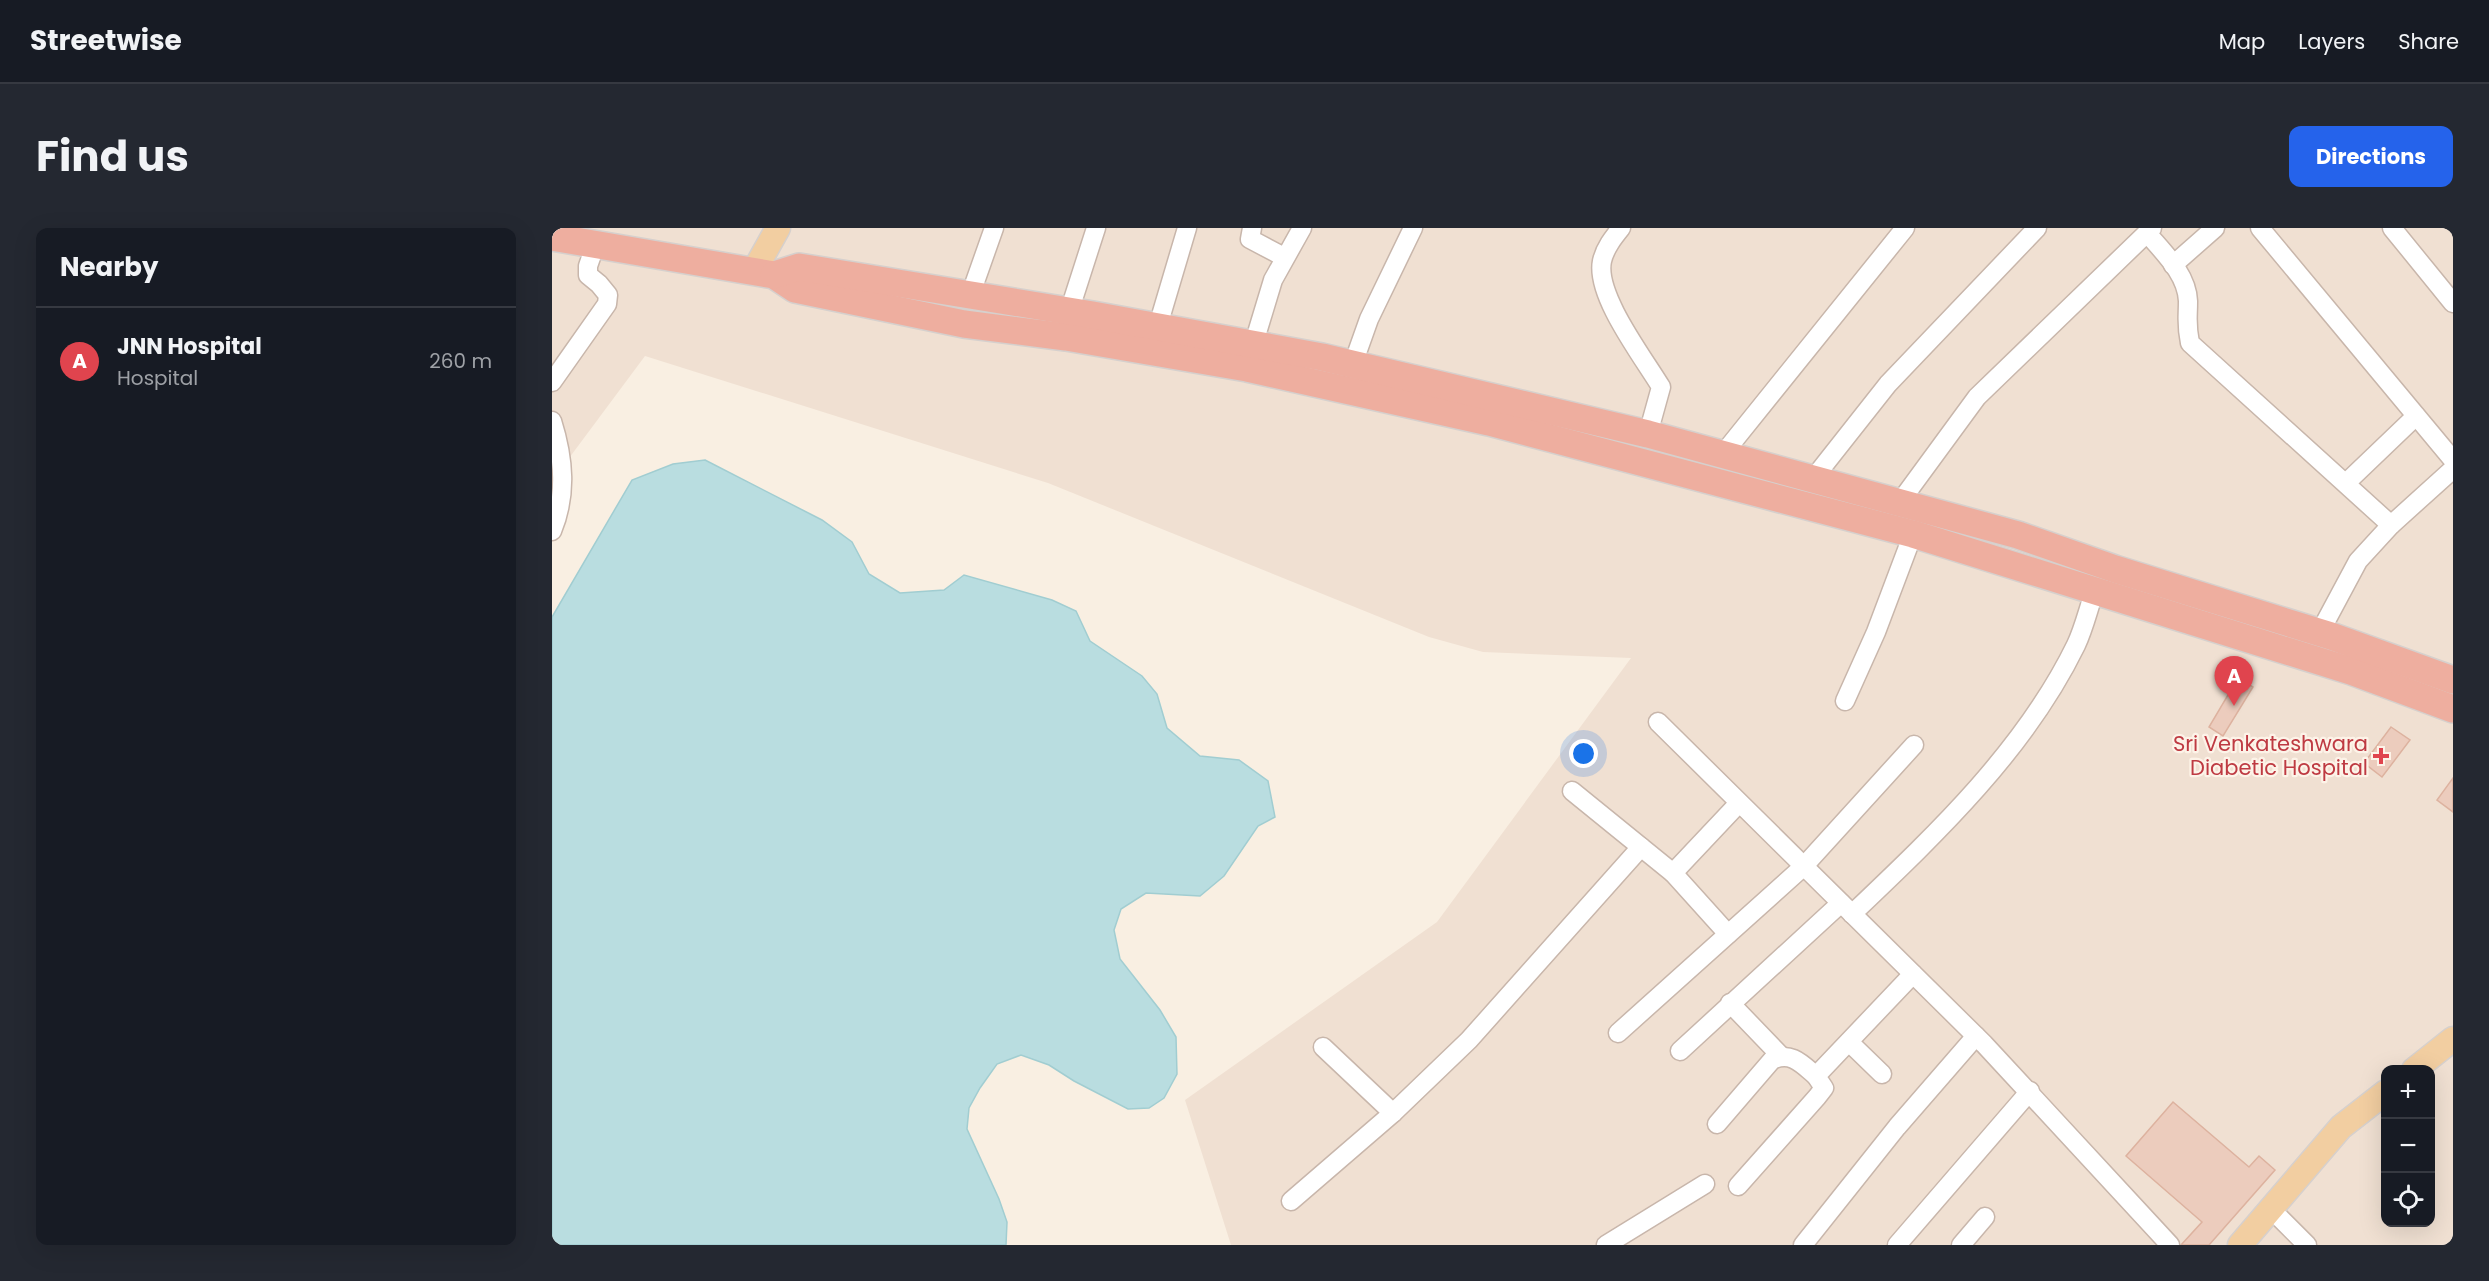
<!DOCTYPE html>
<html lang="en">
<head>
<meta charset="utf-8">
<style>
	:root { --surface:#171b24; --page:#242831; --text:#f1f3f6; --muted:#9ea1a6; --line:#363941; --accent:#2563eb }
	body { margin:0; font-family:Poppins,sans-serif; background:var(--page); color:var(--text) }
	.controls { position:absolute; right:18px; bottom:18px; display:grid; overflow:hidden; border-radius:12px; box-shadow:0 6px 24px #0002 }
	.controls button { width:54px; height:54px; display:grid; place-items:center; padding:0; border:0; border-bottom:2px solid var(--line); background:var(--surface); color:var(--text); font:30px sans-serif }
	.you { position:absolute; left:1032px; top:526px; width:21px; height:21px; margin:-15px; border:4px solid #fff; border-radius:50%; background:#1a73e8; box-shadow:0 0 0 9px #1a73e833 }
	.badge { display:grid; place-items:center; width:39px; height:39px; border-radius:50%; background:var(--accent); color:#fff; font-size:20px; font-weight:700 }
	.pin { position:absolute; translate:-50% -50px; filter:drop-shadow(0 2px 3px #0008) }
	.pin::after { content:''; position:absolute; top:32px; width:21px; height:18px; background:inherit; clip-path:polygon(0 0,100% 0,50% 100%) }
	.list { margin:0; padding:0; list-style:none }
	h2 { display:flex; justify-content:space-between; align-items:center; height:78px; margin:0; padding:0 24px; font-size:26px }
	h2 small { font-size:20px; font-weight:400; color:var(--muted) }
	.list li { display:grid; grid-template-columns:39px 1fr auto; gap:18px; align-items:center; box-sizing:border-box; height:108px; padding:0 24px; border-top:2px solid var(--line) }
	.list b { display:block; font-size:22px; white-space:nowrap }
	.list p { margin:0; font-size:20px; white-space:nowrap; color:var(--muted) }
	.list em { font-size:20px; font-style:normal; color:var(--muted) }
	.icon { flex:none; width:33px; height:33px; fill:none; stroke:currentColor; stroke-width:2; stroke-linecap:round; stroke-linejoin:round }
	.map { position:relative; flex:none; width:1901px; height:1017px; overflow:hidden; border-radius:12px }
	header { display:flex; align-items:center; gap:36px; box-sizing:border-box; height:84px; padding:0 30px; background:var(--surface); border-bottom:2px solid var(--line) }
	header strong { font-size:28px }
	nav { display:flex; gap:33px; margin-inline-start:auto; font-size:21px }
	.intro { display:flex; align-items:center; justify-content:space-between; box-sizing:border-box; height:144px; padding:0 36px }
	h1 { margin:0; font-size:42px }
	.button { padding:15px 27px; border-radius:12px; background:var(--accent); color:#fff; font-size:21px; font-weight:700 }
	main { display:flex; gap:36px; padding:0 36px }
	aside { flex:1; background:var(--surface); border-radius:12px; box-shadow:0 6px 24px #0002 }
	.map>svg:first-child { display:block }
</style>
</head>
<body>
<header>
<strong>Streetwise</strong>
<nav><a>Map</a><a>Layers</a><a>Share</a></nav>
</header>
<div class="intro"><h1>Find us</h1><a class="button">Directions</a></div>
<main>
<aside>
<h2>Nearby<small></small></h2>
<ul class="list">
<li><span class="badge" style="background:#e0444e">A</span><div><b>JNN Hospital</b><p>Hospital</p></div><em>260 m</em></li>
</ul>
</aside>
<div class="map">
<svg width="1901" height="1017" viewBox="0 0 1901 1017">
	<rect width="100%" height="100%" fill="#f9efe2"/>
	<path fill="#f0e0d2" fill-rule="evenodd" d="M0 0H1901V1017H679L633 872 885 694 1079 430 931 424 877 409 496 255 93 128 0 253ZM1834 842H1878V994H1834Z"/>
	<polygon fill="#b9dde0" stroke="#a1cdd1" stroke-width="1.5" points="153,232 270,292 300,314 317,346 348,365 392,362 412,347 500,372 524,383 538,413 590,448 605,466 615,500 648,528 687,532 716,553 723,589 706,598 672,648 648,668 594,665 569,681 562,702 568,731 608,782 624,809 625,846 612,870 597,880 576,881 522,853 497,837 469,827 445,836 428,860 417,880 415,901 447,971 455,994 454,1017 0,1017 0,389 80,252 121,236"/>
	<g fill="#ecccbd" stroke="#ddb29f" stroke-width="1.5">
		<polygon points="1686,450 1701,459 1671,508 1657,499"/>
		<polygon points="1839,499 1858,512 1830,549 1812,535"/>
		<polygon points="1901,550 1901,584 1885,572"/>
		<polygon points="1621,874 1697,939 1707,928 1723,942 1657,1017 1629,1017 1650,994 1574,928"/>
	</g>
	<g fill="none" stroke-linecap="round" stroke-linejoin="round">
		<defs>
			<g id="minor">
				<polyline points="700,0 698,11 732,29"/>
				<path d="M1069 0C1061 10 1053 20 1050 33 1043 67 1091 129 1109 159L1096 206"/>
				<polyline points="1708,0 1901,232"/>
				<polyline points="1840,0 1901,75"/>
				<path d="M1595 5C1611 24 1635 46 1636 73 1636 91 1634 96 1638 115L1839 297"/>
				<polyline points="1621,37 1663,0"/>
				<polyline points="418,68 442,0"/>
				<polyline points="517,84 544,0"/>
				<polyline points="605,101 635,0"/>
				<polyline points="701,118 721,52 750,0"/>
				<polyline points="801,136 817,91 861,0"/>
				<polyline points="0,154 55,76 56,67 47,56 36,47 36,38 43,18"/>
				<path d="M0 193C12 231 15 267 0 303"/>
				<polyline points="1171,226 1353,0"/>
				<polyline points="1261,251 1336,156 1485,0"/>
				<polyline points="1794,255 1864,188"/>
				<polyline points="1348,274 1425,169 1600,0"/>
				<polyline points="1768,404 1806,333 1839,297 1901,241"/>
				<polyline points="1293,473 1324,404 1361,306"/>
				<polyline points="1106,494 1432,816 1618,1017"/>
				<polyline points="1020,563 1121,645 1176,706"/>
				<polyline points="1121,645 1187,575"/>
				<path d="M1300 686C1384 606 1473 522 1524 417 1532 400 1536 382 1542 365"/>
				<polyline points="1178,775 1229,828"/>
				<polyline points="1066,805 1252,638 1362,517"/>
				<polyline points="1297,814 1330,846"/>
				<polyline points="771,819 841,885"/>
				<polyline points="1128,823 1289,675"/>
				<path d="M1165 896 1220 832C1239 823 1250 836 1264 848"/>
				<polyline points="1186,958 1265,869 1272,860 1264,848 1361,746"/>
				<polyline points="739,973 841,885 917,812 1089,619"/>
				<polyline points="1728,990 1755,1017"/>
				<polyline points="1054,1017 1153,956"/>
				<polyline points="1251,1017 1345,899 1424,808"/>
				<polyline points="1345,1017 1478,863"/>
				<polyline points="1409,1017 1433,989"/>
			</g>
			<g id="major">
				<polyline points="202,43 226,0"/>
				<polyline points="1862,842 1901,811"/>
				<polyline points="1688,1017 1789,899 1834,864"/>
			</g>
			<g id="highway">
				<polyline points="0,9 222,47 243,61 412,96 514,109 695,140 937,194 1361,306 1799,443 1901,481"/>
				<polyline points="222,47 247,39 541,87 770,129 1096,206 1466,307 1563,341 1779,408 1901,452"/>
			</g>
		</defs>
		<use href="#minor" stroke="#c8b6ab" stroke-width="21"/>
		<use href="#major" stroke="#d6d0cd" stroke-width="27"/>
		<use href="#highway" stroke="#d6d0cd" stroke-width="30"/>
		<use href="#minor" stroke="#fff" stroke-width="18"/>
		<use href="#major" stroke="#f2cea1" stroke-width="24"/>
		<use href="#highway" stroke="#eeae9f" stroke-width="27"/>
	</g>
	<path fill="#e0444e" stroke="#fdf3e8" stroke-width="2" d="M1826 519h6v6h6v6h-6v6h-6v-6h-6v-6h6z"/>
	<g text-anchor="middle" stroke-width="4.5" stroke-linejoin="round" paint-order="stroke">
		<g font-size="21" fill="#be3a42" stroke="#fdf3e8" text-anchor="end">
			<text x="1816" y="523">Sri Venkateshwara<tspan x="1816" dy="24">Diabetic Hospital</tspan></text>
		</g>
	</g>
</svg>
<div class="controls">
<button>+</button>
<button>−</button>
<button><svg class="icon" aria-label="locate" viewBox="0 0 24 24"><circle cx="12" cy="12" r="6"/><path d="M12 2v4M12 18v4M2 12h4M18 12h4"/></svg></button>
</div>
<div class="you"></div>
<div class="pin badge" style="left:1682px;top:478px;background:#e0444e">A</div>
</div>
</main>
</body>
</html>
